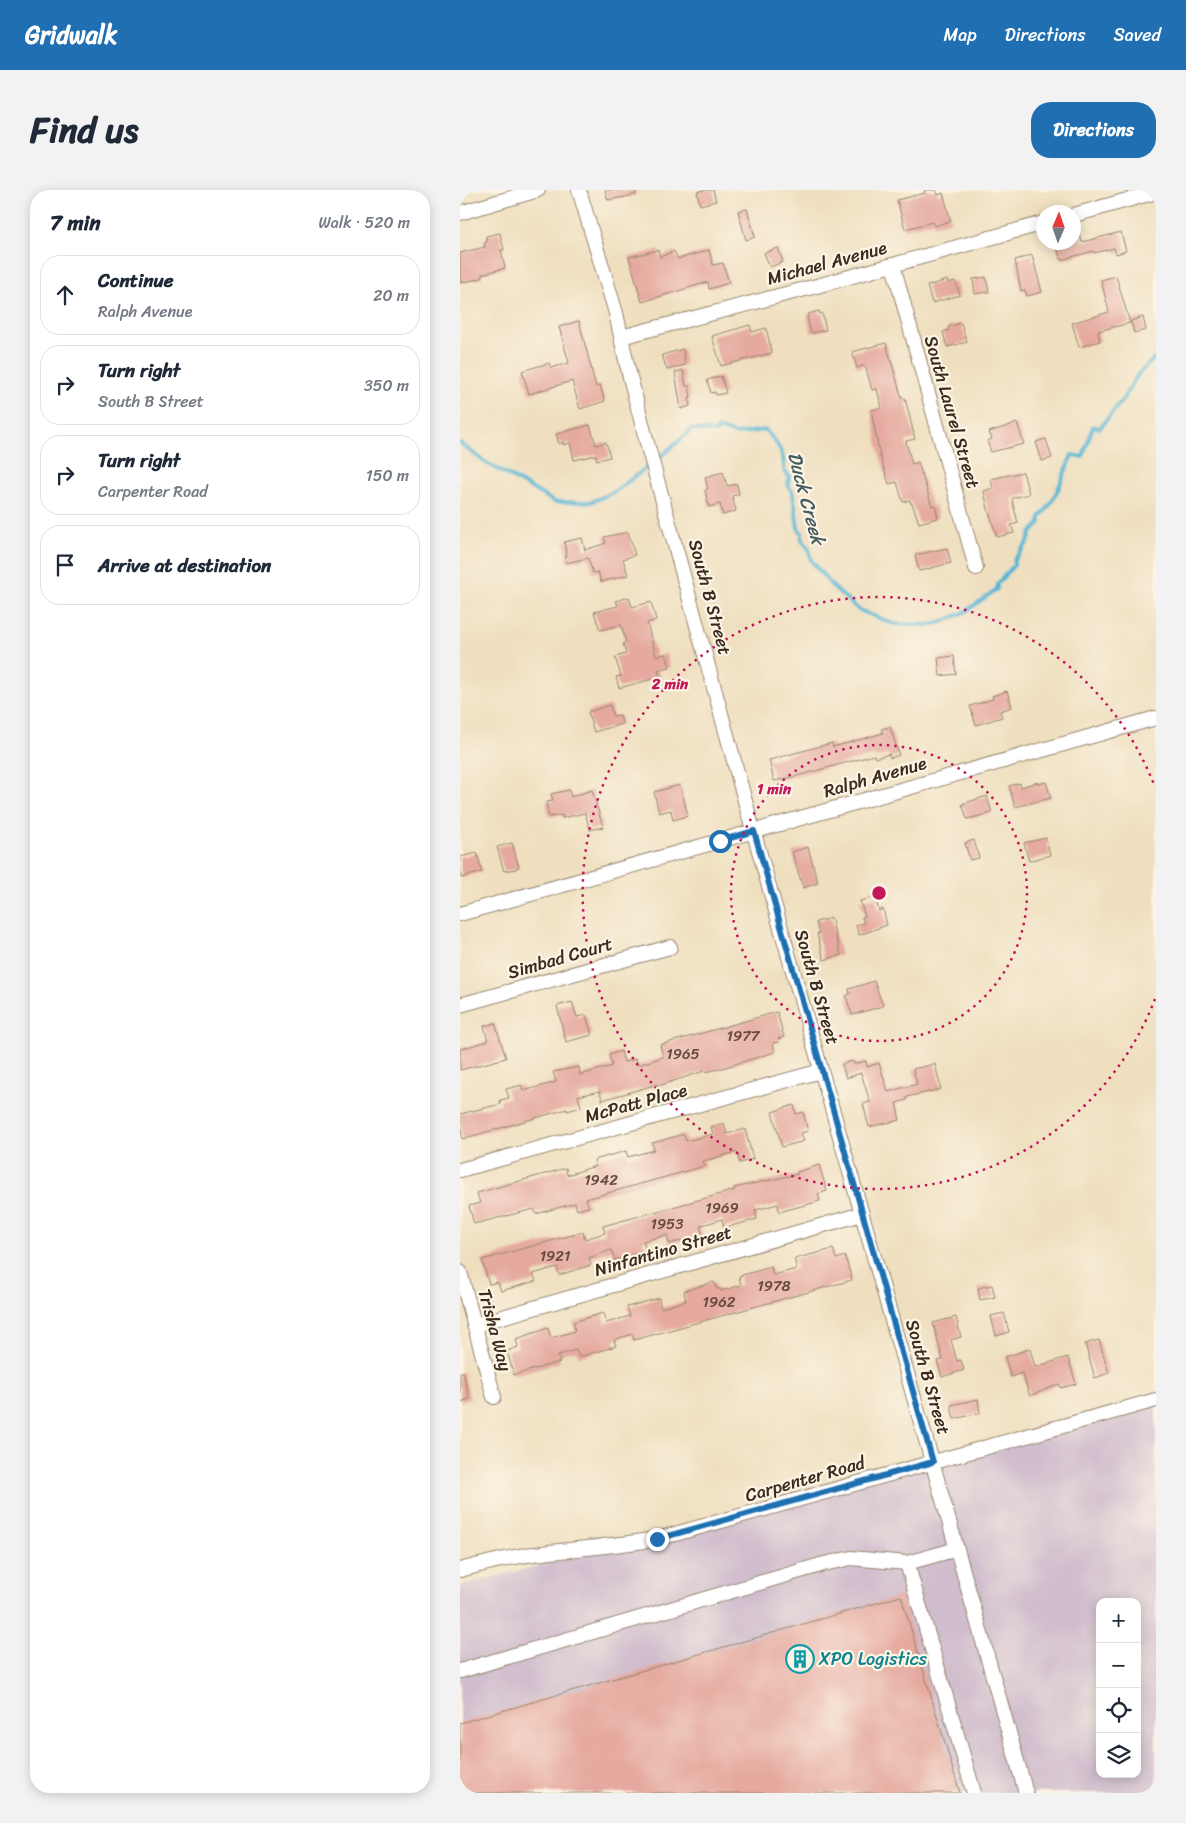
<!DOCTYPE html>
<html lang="en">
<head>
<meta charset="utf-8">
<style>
	:root { --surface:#fff; --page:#f2f2f3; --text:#1f2937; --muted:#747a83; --line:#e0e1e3; --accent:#1f6fb2 }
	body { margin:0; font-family:Sriracha,sans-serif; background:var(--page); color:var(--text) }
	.controls { position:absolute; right:15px; bottom:15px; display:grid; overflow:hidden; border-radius:10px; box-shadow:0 2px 12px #0003 }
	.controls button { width:45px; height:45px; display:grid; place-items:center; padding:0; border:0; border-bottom:1px solid var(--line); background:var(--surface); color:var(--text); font:25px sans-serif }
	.compass { position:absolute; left:576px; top:15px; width:45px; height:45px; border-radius:50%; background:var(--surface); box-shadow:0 2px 12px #0003; rotate:2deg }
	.stop { position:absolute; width:15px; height:15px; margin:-11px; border:4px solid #1f6fb2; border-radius:50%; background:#fff }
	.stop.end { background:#1f6fb2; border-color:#fff; box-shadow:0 1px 5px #0008 }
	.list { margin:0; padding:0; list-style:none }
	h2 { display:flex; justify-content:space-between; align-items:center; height:65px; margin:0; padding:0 20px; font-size:21px }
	h2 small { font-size:16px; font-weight:400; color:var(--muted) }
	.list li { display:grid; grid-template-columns:32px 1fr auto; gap:15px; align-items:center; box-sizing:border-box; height:80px; margin:0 10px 10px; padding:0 10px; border:1px solid var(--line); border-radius:20px }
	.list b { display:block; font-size:19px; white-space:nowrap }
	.list p { margin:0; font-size:16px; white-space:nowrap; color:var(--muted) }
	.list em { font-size:16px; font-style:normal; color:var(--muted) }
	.icon { flex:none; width:28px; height:28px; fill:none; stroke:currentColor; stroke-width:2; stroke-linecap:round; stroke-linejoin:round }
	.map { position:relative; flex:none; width:696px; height:1603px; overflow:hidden; border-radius:20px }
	header { display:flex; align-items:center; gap:30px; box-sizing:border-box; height:70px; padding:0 25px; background:var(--accent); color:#fff }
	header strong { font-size:24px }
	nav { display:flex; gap:28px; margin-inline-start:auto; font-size:18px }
	.intro { display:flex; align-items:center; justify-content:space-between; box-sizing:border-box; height:120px; padding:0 30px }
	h1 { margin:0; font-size:35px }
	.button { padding:12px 22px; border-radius:20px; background:var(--accent); color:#fff; font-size:18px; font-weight:700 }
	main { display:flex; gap:30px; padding:0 30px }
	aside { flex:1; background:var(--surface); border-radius:20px; box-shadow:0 2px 12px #0003 }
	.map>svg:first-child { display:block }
</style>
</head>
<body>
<header>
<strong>Gridwalk</strong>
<nav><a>Map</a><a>Directions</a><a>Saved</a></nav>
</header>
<div class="intro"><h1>Find us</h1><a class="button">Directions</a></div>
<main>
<aside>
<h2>7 min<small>Walk · 520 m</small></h2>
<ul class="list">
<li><svg class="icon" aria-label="ahead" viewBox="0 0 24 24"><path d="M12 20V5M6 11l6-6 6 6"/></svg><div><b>Continue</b><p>Ralph Avenue</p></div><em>20 m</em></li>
<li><svg class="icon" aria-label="right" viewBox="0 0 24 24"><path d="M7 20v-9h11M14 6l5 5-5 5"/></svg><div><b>Turn right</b><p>South B Street</p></div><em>350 m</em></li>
<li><svg class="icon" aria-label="right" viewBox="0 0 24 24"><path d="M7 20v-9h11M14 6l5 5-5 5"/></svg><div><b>Turn right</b><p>Carpenter Road</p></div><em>150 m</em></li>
<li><svg class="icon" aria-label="arrive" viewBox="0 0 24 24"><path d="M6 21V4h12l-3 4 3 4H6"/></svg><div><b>Arrive at destination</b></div></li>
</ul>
</aside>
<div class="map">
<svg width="696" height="1603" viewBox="0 0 696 1603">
	<rect width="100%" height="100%" fill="#fcf5e5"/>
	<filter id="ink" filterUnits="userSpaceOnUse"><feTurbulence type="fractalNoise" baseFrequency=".02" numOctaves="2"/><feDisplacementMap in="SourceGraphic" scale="10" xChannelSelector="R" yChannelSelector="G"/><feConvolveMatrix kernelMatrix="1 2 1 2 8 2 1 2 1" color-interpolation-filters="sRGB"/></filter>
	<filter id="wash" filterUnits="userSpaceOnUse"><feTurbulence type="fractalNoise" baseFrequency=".0096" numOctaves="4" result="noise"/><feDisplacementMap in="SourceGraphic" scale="20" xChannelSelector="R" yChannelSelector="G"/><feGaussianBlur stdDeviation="1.12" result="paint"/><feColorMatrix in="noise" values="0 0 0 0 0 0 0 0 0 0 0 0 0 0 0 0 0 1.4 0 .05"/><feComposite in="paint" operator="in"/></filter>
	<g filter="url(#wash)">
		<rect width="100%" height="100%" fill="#efdfbf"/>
		<path fill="#d0bdcd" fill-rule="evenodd" d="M696 1216V1603H0V1396ZM640 1412H677V1584H640Z"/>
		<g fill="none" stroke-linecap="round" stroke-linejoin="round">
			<g stroke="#56b6d4" stroke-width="4">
				<polyline points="0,253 25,272 95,312 131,312 154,302 190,275"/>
				<path d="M196 271 232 239 253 242 257 241 258 238 276 244 305 240C317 252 325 264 324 281L329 286 328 295 333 303 338 338 342 343V350L349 359 351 370 372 396 399 420 434 434 470 435 482 432 505 422 537 399V394L554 375V370L568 352 571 343 580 333V327C597 310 602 287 612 265L623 267 633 236 640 238 663 209 678 184 696 167"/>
			</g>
		</g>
		<g id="blocks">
			<g fill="#e5a99f">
				<polygon points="145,0 175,0 176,5 148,10"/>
				<polygon points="243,0 253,0 256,11 240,15 237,2"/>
				<polygon points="464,0 476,0 478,5 483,3 491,31 474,36 473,32 445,39 437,10 465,3"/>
				<polygon points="287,19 295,47 286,50 278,21"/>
				<polygon points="616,33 622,52 661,42 666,61 656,64 654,58 634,63 633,61 601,70 595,52 614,52 614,34"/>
				<polygon points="40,43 44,60 41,60 45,78 22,84 22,88 0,93 0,63 25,57 24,53 27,52 26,46"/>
				<polygon points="318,58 323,72 310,77 304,63"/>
				<polygon points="198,60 200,67 214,61 218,69 249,60 253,75 263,73 269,93 249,99 248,92 182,112 169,67"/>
				<polygon points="572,65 582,102 567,106 565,100 561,101 555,70"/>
				<polygon points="656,86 670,133 638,141 640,151 619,157 612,133 649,122 641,90"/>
				<polygon points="526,87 529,102 515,104 513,89"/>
				<polygon points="487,90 488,93 495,91 500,105 472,113 467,96"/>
				<polygon points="359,121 360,124 362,123 366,140 351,143 347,127 348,126 348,124"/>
				<polygon points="683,127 686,140 674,143 671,131"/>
				<polygon points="119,131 136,197 140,195 145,211 120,219 112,191 69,204 62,181 89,173 91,178 109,173 99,137"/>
				<polygon points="501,133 507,152 487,157 483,142 489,140 488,137"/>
				<polygon points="290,135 292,142 306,138 312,163 261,176 252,146"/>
				<polygon points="426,153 442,209 445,208 455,249 446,251 452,274 458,272 472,316 475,315 478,328 459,333 452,313 451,314 450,310 443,312 437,292 429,294 420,266 411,220 422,218 417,199 412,200 405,175 397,178 392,162"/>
				<polygon points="223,159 225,175 207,180 202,165"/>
				<polygon points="223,180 226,196 229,196 231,207 229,207 230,216 221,219 215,182"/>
				<polygon points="261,186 266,203 256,205 255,202 251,203 247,190"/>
				<polygon points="557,233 564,254 531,262 527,251 532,249 529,242"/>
				<polygon points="130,235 136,255 146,252 150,267 137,270 136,265 114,270 110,253 103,255 103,252 99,254 96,244"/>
				<polygon points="586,249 592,268 582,271 576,252"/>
				<polygon points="263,282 267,296 277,294 279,304 272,306 276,321 263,325 260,314 249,317 245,300 248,299 245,287"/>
				<polygon points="563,282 569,304 553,308 552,310 558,333 551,335 554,343 537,347 528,319 524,301 533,298 531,289"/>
				<polygon points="168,342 175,365 163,369 168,385 141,392 138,382 133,383 128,368 106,373 105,366 107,366 104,352 122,348 125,360 146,353 144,347"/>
				<polygon points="487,358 491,373 459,381 455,365"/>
				<polygon points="169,407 172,417 191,412 196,430 187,433 196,466 206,464 210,477 198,480 200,487 159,498 156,487 161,486 155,467 166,464 163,453 166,452 161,435 140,440 134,422 158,416 156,411"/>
				<polygon points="494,466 496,484 480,486 478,468"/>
				<polygon points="547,501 552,517 540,521 542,527 516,535 510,516 533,509 532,506"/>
				<polygon points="150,515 153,526 160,525 162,534 134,542 128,522"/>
				<polygon points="430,537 439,565 430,568 429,564 415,568 414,565 337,586 314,591 309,570 372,553 373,557 395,551 423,543 421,539"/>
				<polygon points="577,592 578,594 586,592 591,608 555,617 549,596 560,593 561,597"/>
				<polygon points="220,595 228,626 213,630 211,620 199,623 194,602"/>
				<polygon points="109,600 111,607 132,600 143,637 130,640 125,623 102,628 102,625 89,627 86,612 93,611 91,604"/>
				<polygon points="527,606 532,623 507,629 502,614"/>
				<polygon points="586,648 590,665 569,671 564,653"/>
				<polygon points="514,650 519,668 510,670 505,653"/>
				<polygon points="52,653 59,677 56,678 56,679 44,681 37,657"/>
				<polygon points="348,657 358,693 343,698 332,662"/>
				<polygon points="17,663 22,682 1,688 0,667"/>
				<polygon points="415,707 419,721 423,719 427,735 399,745 396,735 404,733 402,727 405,726 400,711"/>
				<polygon points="371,728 381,765 364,770 357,744 359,744 356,732"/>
				<polygon points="414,791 423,816 392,825 386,806 390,804 389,799"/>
				<polygon points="112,812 117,827 126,825 132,845 106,852 97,816"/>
				<polygon points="317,822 324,847 318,849 319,852 313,853 315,862 259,879 245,882 244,881 198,896 198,894 142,910 140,901 118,906 121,917 107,921 107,919 2,949 0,924 41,914 40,910 49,908 46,899 62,895 63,901 96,892 93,882 119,877 120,885 152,876 149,865 161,861 164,872 176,869 178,875 203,867 200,855"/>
				<polygon points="35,833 46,868 0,880 0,859 28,851 24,836"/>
				<polygon points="393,871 394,874 406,871 407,877 419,873 428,902 457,894 453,879 475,874 481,899 447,907 447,910 436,913 440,930 409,937 403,914 410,912 401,883 386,888 382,874"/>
				<polygon points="334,915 336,924 343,922 348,941 341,943 344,951 322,957 312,922"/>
				<polygon points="264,933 267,944 285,939 293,969 280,973 277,962 243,971 245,976 126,1009 129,1017 117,1020 115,1013 76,1024 74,1019 14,1034 9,1016 20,1013 17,1003 106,978 107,985 136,976 134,970 166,961 168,967 194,960 192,953 224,944 226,951 253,944 251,937"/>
				<polygon points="359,975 367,1001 358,1004 360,1011 319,1022 318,1014 295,1020 297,1029 264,1038 262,1029 240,1036 243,1045 209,1054 207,1045 183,1051 186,1060 155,1070 151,1060 129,1068 131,1075 99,1085 97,1077 73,1084 76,1091 41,1101 38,1092 29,1094 22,1070 123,1042 125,1049 145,1043 143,1036 275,1000 274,998 338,984 337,982"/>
				<polygon points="373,1059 376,1069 385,1066 392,1090 174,1150 172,1144 154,1150 156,1156 119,1167 116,1160 98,1165 100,1172 54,1185 47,1161 58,1157 56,1149 88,1138 91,1148 115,1141 113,1132 143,1123 146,1133 170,1126 167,1117 199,1108 201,1118 226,1111 224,1101 254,1092 257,1099 260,1099 261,1101 281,1095 279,1086 311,1077 313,1085 337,1079 334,1069"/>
				<polygon points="532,1095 535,1107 520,1110 518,1098"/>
				<polygon points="544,1123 549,1142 536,1146 531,1126"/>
				<polygon points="496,1127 501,1147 491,1150 497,1171 501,1170 504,1180 482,1187 477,1171 483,1170 473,1133"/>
				<polygon points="639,1150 649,1183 635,1188 625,1154"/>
				<polygon points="570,1159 575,1177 608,1167 616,1194 601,1198 599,1194 570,1206 562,1183 551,1187 545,1167"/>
				<polygon points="0,1182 3,1182 10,1209 0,1212"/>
				<polygon points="518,1209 520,1223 494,1229 491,1215"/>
				<polygon points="441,1406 500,1603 0,1603 0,1533"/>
			</g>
		</g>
	</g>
	<g filter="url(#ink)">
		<use href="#blocks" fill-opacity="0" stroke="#95846e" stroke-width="1"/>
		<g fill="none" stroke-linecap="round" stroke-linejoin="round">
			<defs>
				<g id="minor">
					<polyline points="119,0 156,123 167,175 187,253 288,622 566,1603"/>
					<polyline points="0,23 78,0"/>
					<polyline points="614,25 696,2"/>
					<polyline points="433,75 516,378"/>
					<polyline points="161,147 353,97 584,33"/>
					<polyline points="0,724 696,528"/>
					<polyline points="0,815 210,757"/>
					<polyline points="0,980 361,881"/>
					<polyline points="0,1082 34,1207"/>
					<polyline points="14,1135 402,1024"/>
					<polyline points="497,1359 447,1373 514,1603"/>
					<path d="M0 1380C22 1374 45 1368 67 1365 111 1359 154 1356 197 1349L696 1210"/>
					<polyline points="0,1481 364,1374 391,1368 447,1373"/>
				</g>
			</defs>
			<use href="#minor" stroke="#95846e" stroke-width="16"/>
			<use href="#minor" stroke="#fff" stroke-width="14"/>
		</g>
	</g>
	<g fill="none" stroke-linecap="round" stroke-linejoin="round" filter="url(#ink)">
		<polyline stroke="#1f6fb2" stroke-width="6" points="197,1349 473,1272 294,641 260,651"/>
	</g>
	<g fill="none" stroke="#c2185b" stroke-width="2.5" stroke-dasharray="2.5 5">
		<circle cx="419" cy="703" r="148"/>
		<path d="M695 809A296 296 0 1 1 695 597"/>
	</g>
	<defs>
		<symbol id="building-ring" viewBox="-11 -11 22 22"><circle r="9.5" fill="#fcf5e5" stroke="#0f9aa8" stroke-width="1.5"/><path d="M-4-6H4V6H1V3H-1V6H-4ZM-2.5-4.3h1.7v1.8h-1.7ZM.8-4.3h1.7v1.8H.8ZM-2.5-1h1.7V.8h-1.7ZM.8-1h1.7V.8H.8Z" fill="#0f9aa8"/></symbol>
	</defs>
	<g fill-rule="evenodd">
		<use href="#building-ring" x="324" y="1453" width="32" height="32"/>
	</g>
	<g text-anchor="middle" stroke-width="4.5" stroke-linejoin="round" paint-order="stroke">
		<g font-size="15" fill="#664a3e">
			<text x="283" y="851">1977</text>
			<text x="223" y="869">1965</text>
			<text x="141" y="995">1942</text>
			<text x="262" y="1023">1969</text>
			<text x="207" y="1039">1953</text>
			<text x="95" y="1071">1921</text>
			<text x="314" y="1101">1978</text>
			<text x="259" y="1117">1962</text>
		</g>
		<g font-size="18" fill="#3b2a1e" stroke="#fcf5e5">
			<text transform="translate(367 73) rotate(-15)" y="6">Michael Avenue</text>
			<text transform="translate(492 222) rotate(74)" y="6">South Laurel Street</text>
			<text transform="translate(250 407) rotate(75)" y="6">South B Street</text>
			<text transform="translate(415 587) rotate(-16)" y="6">Ralph Avenue</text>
			<text transform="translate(100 768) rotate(-16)" y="6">Simbad Court</text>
			<text transform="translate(357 797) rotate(74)" y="6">South B Street</text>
			<text transform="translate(176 913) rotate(-15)" y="6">McPatt Place</text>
			<text transform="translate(203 1061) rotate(-16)" y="6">Ninfantino Street</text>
			<text transform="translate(35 1140) rotate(75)" y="6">Trisha Way</text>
			<text transform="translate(468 1187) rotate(74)" y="6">South B Street</text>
			<text transform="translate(345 1289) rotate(-16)" y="6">Carpenter Road</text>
		</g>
		<g font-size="18" fill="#0d838f" stroke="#fcf5e5" text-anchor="start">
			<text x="359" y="1475">XPO Logistics</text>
		</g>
		<g font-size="19" font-style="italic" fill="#445b5e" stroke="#fcf5e5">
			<text transform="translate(347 308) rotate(75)" y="7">Duck Creek</text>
		</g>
	</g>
	<circle cx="419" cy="703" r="8" fill="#c2185b" stroke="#fcf5e5" stroke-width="2.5"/>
	<g font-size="15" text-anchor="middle" font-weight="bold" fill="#c2185b" stroke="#fcf5e5" stroke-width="4.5" stroke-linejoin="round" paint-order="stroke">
		<text x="210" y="499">2 min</text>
		<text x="314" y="604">1 min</text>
	</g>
</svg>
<div class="controls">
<button>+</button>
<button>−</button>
<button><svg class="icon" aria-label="locate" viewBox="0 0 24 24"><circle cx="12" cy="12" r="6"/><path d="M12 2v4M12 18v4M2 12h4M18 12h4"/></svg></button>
<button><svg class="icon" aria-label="layers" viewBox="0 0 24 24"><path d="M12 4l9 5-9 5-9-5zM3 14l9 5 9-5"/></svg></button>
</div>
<svg class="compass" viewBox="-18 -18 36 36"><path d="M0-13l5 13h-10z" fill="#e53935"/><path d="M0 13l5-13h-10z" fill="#747a83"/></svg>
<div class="stop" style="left:260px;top:651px"></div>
<div class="stop end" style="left:197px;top:1349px"></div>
</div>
</main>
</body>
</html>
